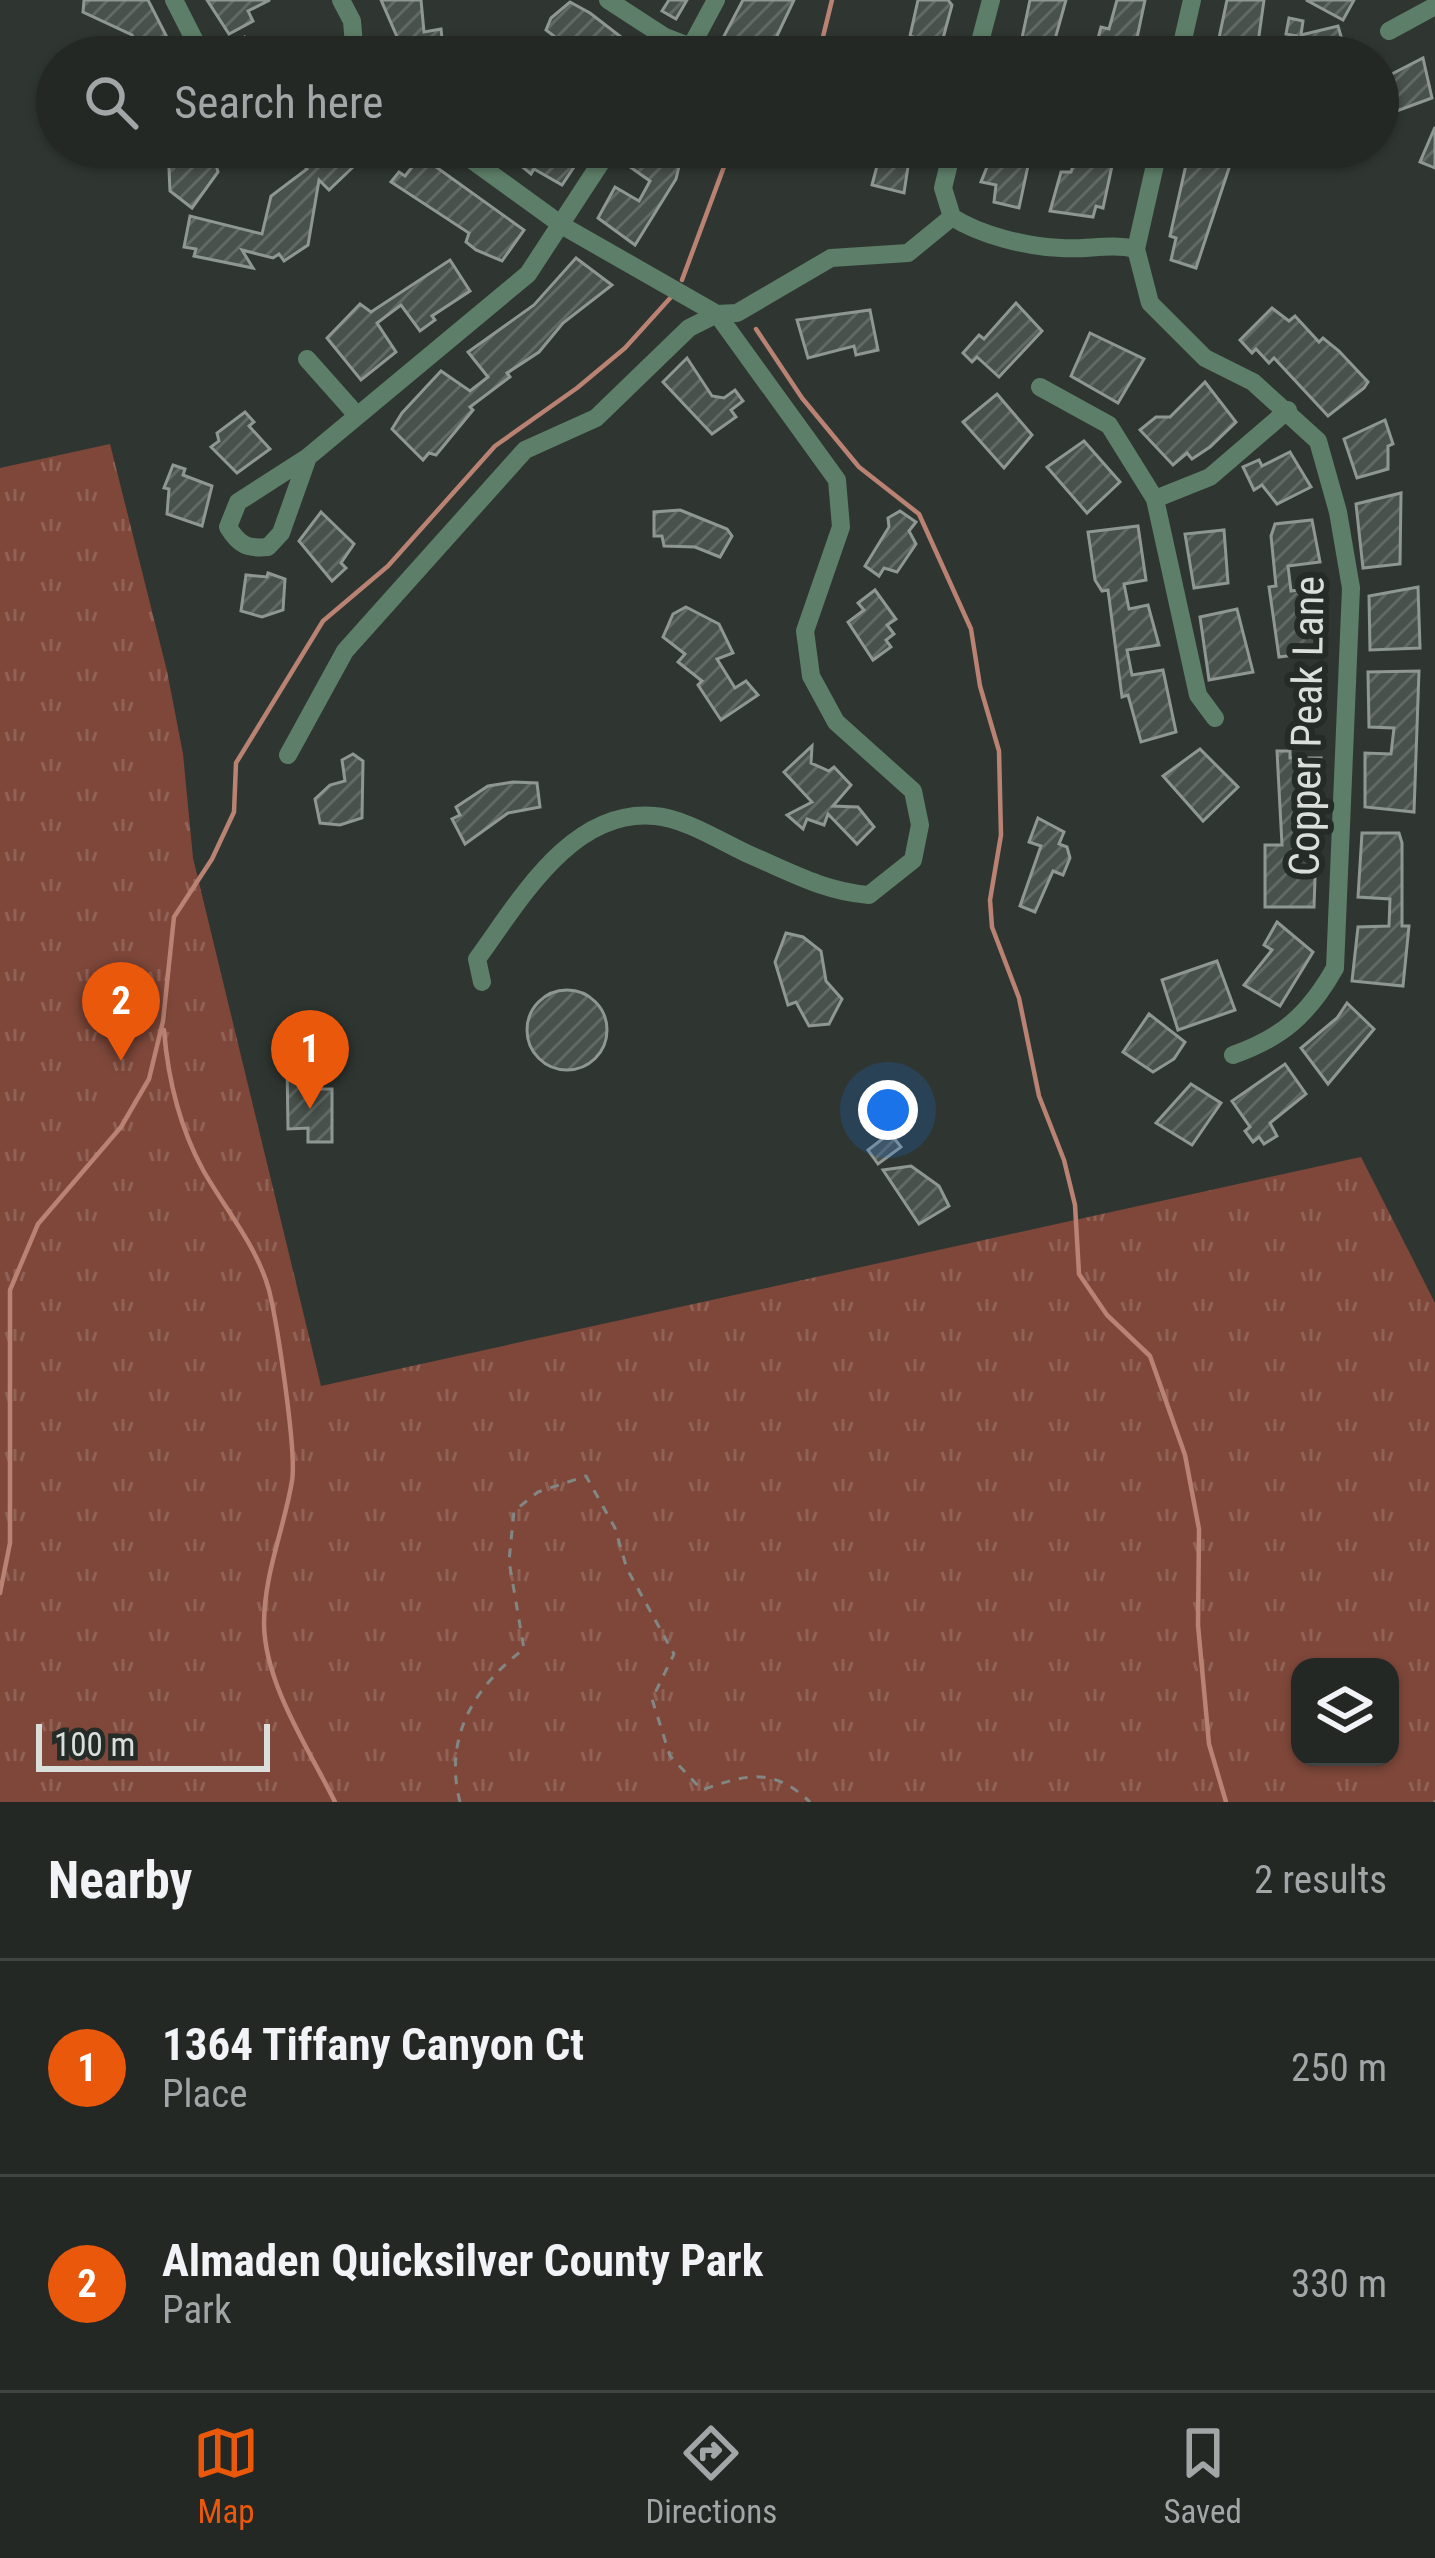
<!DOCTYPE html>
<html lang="en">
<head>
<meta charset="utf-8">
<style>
	:root { --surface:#232825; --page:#2b302d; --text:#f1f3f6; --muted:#a3a6a7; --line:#404442; --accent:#ea580c }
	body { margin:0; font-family:"Roboto Condensed",sans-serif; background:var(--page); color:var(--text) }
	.controls { position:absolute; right:36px; bottom:36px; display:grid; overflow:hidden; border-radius:24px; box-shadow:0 3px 9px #0004 }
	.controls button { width:108px; height:108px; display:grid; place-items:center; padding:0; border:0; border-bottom:3px solid var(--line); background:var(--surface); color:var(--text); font:60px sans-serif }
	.scale { position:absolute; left:36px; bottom:30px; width:234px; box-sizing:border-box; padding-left:12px; border:6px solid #dbdfdc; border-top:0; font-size:33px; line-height:42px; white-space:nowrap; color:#dbdfdc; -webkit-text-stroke:9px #252c27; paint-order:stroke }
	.you { position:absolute; left:888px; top:1110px; width:42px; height:42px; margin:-30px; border:9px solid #fff; border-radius:50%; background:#1a73e8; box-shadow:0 0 0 18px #1a73e833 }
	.badge { display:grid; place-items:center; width:78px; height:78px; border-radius:50%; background:var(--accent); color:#fff; font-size:39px; font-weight:700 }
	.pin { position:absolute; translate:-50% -99px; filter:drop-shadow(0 3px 6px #0008) }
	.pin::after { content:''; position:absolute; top:63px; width:42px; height:36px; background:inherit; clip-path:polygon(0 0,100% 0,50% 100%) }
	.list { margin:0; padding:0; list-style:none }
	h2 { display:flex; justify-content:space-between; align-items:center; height:156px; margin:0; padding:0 48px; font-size:51px }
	h2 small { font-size:39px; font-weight:400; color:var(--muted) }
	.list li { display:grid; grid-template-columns:78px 1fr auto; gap:36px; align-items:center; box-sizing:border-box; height:216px; padding:0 48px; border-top:3px solid var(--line) }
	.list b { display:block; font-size:45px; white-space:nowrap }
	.list p { margin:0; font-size:39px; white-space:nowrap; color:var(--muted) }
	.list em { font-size:39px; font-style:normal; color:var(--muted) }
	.icon { flex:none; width:66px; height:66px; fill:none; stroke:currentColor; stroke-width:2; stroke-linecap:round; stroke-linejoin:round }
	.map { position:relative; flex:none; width:1435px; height:1802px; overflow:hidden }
	.search { position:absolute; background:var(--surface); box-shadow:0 3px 9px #0004; left:36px; right:36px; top:36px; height:132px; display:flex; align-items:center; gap:30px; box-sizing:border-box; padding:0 42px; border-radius:66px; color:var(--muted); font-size:45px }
	.sheet { height:588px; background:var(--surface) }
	nav { display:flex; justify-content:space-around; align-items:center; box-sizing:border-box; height:168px; border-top:3px solid var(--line); background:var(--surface); font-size:33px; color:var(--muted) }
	nav a { display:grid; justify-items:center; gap:6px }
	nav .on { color:var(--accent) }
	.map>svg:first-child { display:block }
</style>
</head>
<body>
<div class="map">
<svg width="1435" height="1802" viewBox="0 0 1435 1802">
	<defs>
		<pattern id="park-tufts" width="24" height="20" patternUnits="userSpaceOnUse" patternTransform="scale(3)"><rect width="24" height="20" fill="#7e473a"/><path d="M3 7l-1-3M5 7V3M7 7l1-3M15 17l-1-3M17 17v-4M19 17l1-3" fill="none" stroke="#906156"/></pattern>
		<pattern id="building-hatch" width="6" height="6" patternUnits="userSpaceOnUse" patternTransform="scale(3)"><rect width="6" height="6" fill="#49514c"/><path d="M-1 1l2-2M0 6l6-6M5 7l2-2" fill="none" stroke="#636a65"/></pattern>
	</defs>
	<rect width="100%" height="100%" fill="#2f3631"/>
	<path fill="url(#park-tufts)" fill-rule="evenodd" d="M110 444 167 671 183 754 193 858 321 1386 1361 1157 1435 1303V1802H0V468ZM1300 1667H1390V1757H1300Z"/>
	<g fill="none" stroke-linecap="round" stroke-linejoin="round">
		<g stroke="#ba8273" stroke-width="4.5">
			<polyline points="818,57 832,0"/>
			<polyline points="682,280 725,164 740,147"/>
			<polyline points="756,329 802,398 859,467 919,514 971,629 980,686 999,751 1001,835 990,900 992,927 1019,998 1039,1096 1064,1160 1075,1205 1079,1274 1107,1315 1150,1356 1185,1455 1199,1529 1198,1625 1209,1744 1226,1802"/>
			<path d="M164 1030C168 1080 179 1126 203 1170 225 1209 257 1246 269 1290 277 1322 297 1452 292 1481 284 1529 264 1574 264 1624 265 1685 309 1749 335 1802"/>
			<polyline points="0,1593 10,1543 10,1290 38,1224 121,1127 149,1079 163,1021 174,917 212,859 234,812 236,763 323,621 388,566 495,446 577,388 625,348 672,296"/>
		</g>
	</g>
	<g fill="url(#building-hatch)" stroke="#8e9791" stroke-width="3">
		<polygon points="84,0 148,0 177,57 143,57 132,35 83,12"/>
		<polygon points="207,0 270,0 248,11 253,21 229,34"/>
		<polygon points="381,0 421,0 424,32 441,29 444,57 383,57 398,39"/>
		<polygon points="669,0 687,0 676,19 662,11"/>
		<polygon points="743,0 794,0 767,57 752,57 723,38"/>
		<polygon points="918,0 948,0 952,5 938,57 918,57 923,40 910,36"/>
		<polygon points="1030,0 1066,0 1050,57 1018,57"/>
		<polygon points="1117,0 1145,0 1133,57 1093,57 1101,27 1109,29"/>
		<polygon points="1227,0 1264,0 1256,57 1215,57"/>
		<polygon points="1306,0 1354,0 1343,20"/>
		<polygon points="570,2 590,13 647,57 570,57 552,44 554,36 546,30 551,18"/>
		<polygon points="1289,18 1303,21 1301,35 1338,26 1345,50 1339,57 1299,57 1297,36 1286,34"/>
		<polygon points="245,37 285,57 237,57"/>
		<polygon points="1423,58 1432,98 1394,112 1386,77"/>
		<polygon points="1435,127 1435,168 1420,162"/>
		<polygon points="168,147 211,147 218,172 192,208 170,191"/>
		<polygon points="308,147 374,147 329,190 319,180 308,245 284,261 279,254 273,258 242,250 253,268 194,256 196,249 184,247 190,216 262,234 271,196 307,169 297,157"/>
		<polygon points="498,147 542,152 545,147 569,147 582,155 562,185 534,169 531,174"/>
		<polygon points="644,147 674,147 682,154 676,179 635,245 598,218 615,187 639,201 650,181 630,167"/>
		<polygon points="882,147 911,147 904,193 872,185"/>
		<polygon points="995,147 1032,147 1019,208 994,202 996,185 981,182"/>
		<polygon points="1079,147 1116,147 1103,208 1096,206 1093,217 1050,211 1061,172 1071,172"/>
		<polygon points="1190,147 1236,147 1196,268 1171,260 1176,238 1170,236"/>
		<polygon points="425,151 439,163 436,167 524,230 502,261 476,250 466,242 469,233 391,182 399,172 405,176"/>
		<polygon points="576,258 612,285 563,323 539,352 507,373 510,377 470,407 473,410 436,455 429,453 423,460 392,429 402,413 441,371 470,391 488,377 468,352 534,305"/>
		<polygon points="450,260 470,291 432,316 435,320 420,331 401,305 377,323 396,352 361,380 327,338 360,304 371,312"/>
		<polygon points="1016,303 1042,331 999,377 977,357 972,362 963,353 979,335 984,339"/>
		<polygon points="1272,308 1289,321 1295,316 1319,342 1323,338 1339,351 1368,382 1364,388 1328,416 1274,358 1269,363 1256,349 1252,353 1240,340"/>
		<polygon points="870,310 878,350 856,355 854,346 808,358 797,320"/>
		<polygon points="1090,333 1144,359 1118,403 1071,376"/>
		<polygon points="687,358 712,396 724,398 735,390 743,401 731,410 736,417 712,434 663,382"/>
		<polygon points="1205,382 1236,422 1210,447 1192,459 1187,453 1173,465 1140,430 1156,417 1170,417"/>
		<polygon points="997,394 1032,435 1004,468 963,422"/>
		<polygon points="245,412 254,422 249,426 270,449 237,473 211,447 219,441 217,433"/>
		<polygon points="1385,420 1393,444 1388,446 1388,469 1357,478 1344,439"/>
		<polygon points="1084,441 1120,482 1087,513 1047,467"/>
		<polygon points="1290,452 1311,487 1277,504 1262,485 1254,490 1243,467 1259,460 1262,466"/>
		<polygon points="173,465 185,469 183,475 212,486 202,526 167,514 169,489 164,488"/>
		<polygon points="1401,493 1400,564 1363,568 1356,504"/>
		<polygon points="680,510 727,529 732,536 720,557 695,547 664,546 662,536 654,536 654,512"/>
		<polygon points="900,511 916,522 909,531 916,544 897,572 884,568 879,576 865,566 889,527 888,518"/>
		<polygon points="321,512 354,544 341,563 346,568 332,581 299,541"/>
		<polygon points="1312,520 1320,562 1288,566 1291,591 1319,587 1326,651 1279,657 1269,587 1276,586 1271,536 1275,524"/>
		<polygon points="1138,526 1146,580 1124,584 1129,609 1148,605 1159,645 1127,650 1132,675 1163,670 1176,732 1141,742 1128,695 1122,697 1108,590 1102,591 1095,580 1088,532"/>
		<polygon points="1224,530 1228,583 1194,588 1185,534"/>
		<polygon points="268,573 285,579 283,610 262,617 241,611 246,575 267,577"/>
		<polygon points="1418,587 1420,648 1370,650 1369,596"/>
		<polygon points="875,590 896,619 887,625 894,634 886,640 891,647 873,660 848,622 864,610 858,603"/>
		<polygon points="686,607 719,624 733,653 717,659 735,688 746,681 758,695 721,720 698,685 702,681 678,662 685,654 663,637 673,614"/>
		<polygon points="1237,609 1253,672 1209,680 1200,617"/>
		<polygon points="1419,671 1414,812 1365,807 1365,753 1391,754 1394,728 1369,727 1368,672"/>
		<polygon points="812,746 811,763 829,771 834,767 851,785 833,806 858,807 874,827 857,844 828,814 824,825 807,819 803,829 787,815 812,802 784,772"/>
		<polygon points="1200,749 1238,787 1203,821 1163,776"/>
		<polygon points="1277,751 1290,751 1290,758 1321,758 1318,823 1299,823 1299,849 1316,849 1314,907 1265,907 1265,845 1282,845"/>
		<polygon points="353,754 363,761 362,818 340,825 320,823 315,799 330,785 345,781 342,760"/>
		<polygon points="513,782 537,783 540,807 508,813 465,844 452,819 460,815 456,807 488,786"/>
		<polygon points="1038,818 1064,832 1059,844 1067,847 1070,858 1063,875 1053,871 1035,912 1020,906 1041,846 1029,842"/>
		<polygon points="1362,833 1399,833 1402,843 1402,926 1409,926 1403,986 1352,981 1358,927 1389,926 1390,899 1358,897"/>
		<polygon points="1277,922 1313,952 1280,1006 1244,985 1272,950 1264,945"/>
		<polygon points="786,933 803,937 821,951 826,981 842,999 829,1024 809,1026 796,1002 788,1005 775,962"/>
		<polygon points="1217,961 1235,1010 1178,1030 1162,980"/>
		<circle cx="567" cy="1030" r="40"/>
		<polygon points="1347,1003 1374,1029 1328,1084 1301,1048 1337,1018"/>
		<polygon points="1149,1014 1185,1042 1174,1059 1153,1072 1123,1052"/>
		<polygon points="319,1062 319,1089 332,1089 332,1142 308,1142 308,1128 288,1129 287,1063"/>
		<polygon points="1285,1064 1306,1094 1270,1123 1277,1136 1264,1144 1259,1137 1253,1142 1245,1131 1250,1127 1232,1101"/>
		<polygon points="1191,1084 1221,1103 1192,1145 1156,1123"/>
		<polygon points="890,1133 901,1147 878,1164 868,1150"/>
		<polygon points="911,1166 939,1186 949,1206 919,1224 883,1170"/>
	</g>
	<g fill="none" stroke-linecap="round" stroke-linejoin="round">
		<g stroke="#828783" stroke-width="3" stroke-dasharray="9 9" stroke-linecap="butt">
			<path d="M460 1802C443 1737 475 1686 524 1649L509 1561 514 1511 538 1492 586 1476 615 1528 627 1569 674 1654 652 1699 670 1756 702 1790C747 1774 773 1767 810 1802"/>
			<polyline points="1434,1802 1435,1801"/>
		</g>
		<g stroke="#5d7e68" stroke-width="18">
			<polyline points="174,0 203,57"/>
			<polyline points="341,0 352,21 355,57"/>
			<polyline points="608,0 665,37 691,47"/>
			<polyline points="1389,31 1435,6"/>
			<polyline points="687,54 716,0"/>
			<polyline points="976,57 991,0"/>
			<polyline points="1179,57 1192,0"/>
			<polyline points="243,147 248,156 260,147"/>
			<path d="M953 147 943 188 952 217C980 235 1027 247 1061 248 1087 250 1110 243 1136 249"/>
			<path d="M1159 147 1136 249 1150 303 1205 358 1253 382 1318 441 1338 512 1351 588 1335 968C1309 1014 1282 1038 1233 1055"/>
			<path d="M458 150 563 226 717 314 837 480 841 527 805 631 811 676 836 722 913 791 920 825 913 860 869 895C823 891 790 872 748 854 722 842 684 818 655 816 571 808 519 902 477 959L482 982"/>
			<polyline points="307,359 355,413"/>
			<polyline points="1040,387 1109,425 1155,499 1198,695 1215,718"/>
			<path d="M308 457 281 533 268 547C247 549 239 545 228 527L238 502 308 457 528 274 611 147"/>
			<polyline points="1155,499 1210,477 1288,410"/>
			<polyline points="288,755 345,651 525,450 596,418 689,328 717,314 737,313 831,258 908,253 952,217"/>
		</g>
	</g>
	<g text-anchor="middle" stroke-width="12" stroke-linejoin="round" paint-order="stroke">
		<g font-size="42" fill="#dbdfdc" stroke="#252c27">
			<text transform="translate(1306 726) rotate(-89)" y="15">Copper Peak Lane</text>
		</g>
	</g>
</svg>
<div class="controls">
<button><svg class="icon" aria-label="layers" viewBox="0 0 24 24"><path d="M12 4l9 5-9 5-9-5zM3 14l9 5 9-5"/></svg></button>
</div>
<div class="scale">100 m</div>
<div class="you"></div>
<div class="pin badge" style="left:310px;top:1109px">1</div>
<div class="pin badge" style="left:121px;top:1061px">2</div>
<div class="search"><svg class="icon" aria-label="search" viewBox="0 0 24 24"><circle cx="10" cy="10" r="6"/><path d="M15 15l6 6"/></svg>Search here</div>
</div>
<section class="sheet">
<h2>Nearby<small>2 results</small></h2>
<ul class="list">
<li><span class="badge">1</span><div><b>1364 Tiffany Canyon Ct</b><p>Place</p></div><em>250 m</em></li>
<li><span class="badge">2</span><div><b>Almaden Quicksilver County Park</b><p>Park</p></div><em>330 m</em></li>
</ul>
</section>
<nav>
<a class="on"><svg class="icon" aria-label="map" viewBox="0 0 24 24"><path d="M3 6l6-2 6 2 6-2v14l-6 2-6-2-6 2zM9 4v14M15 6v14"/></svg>Map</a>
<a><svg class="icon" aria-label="directions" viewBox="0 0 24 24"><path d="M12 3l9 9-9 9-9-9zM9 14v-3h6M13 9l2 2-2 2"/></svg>Directions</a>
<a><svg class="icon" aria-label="saved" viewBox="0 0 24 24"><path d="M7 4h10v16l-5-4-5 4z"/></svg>Saved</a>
</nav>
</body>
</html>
